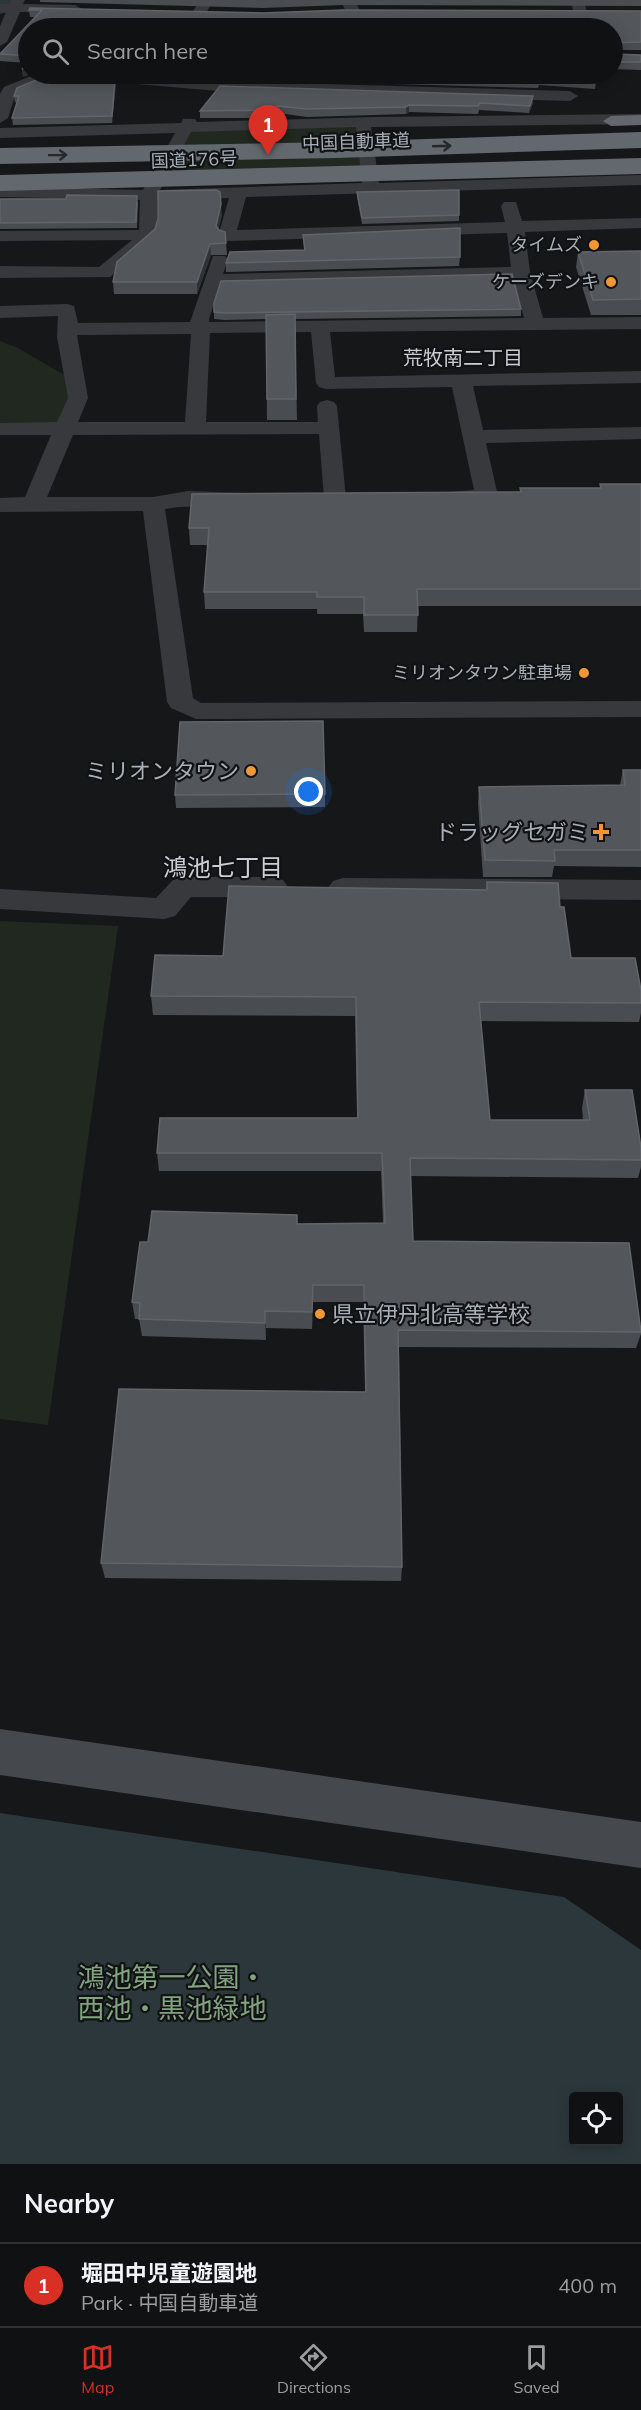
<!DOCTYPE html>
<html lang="en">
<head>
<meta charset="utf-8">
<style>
	:root { --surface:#101112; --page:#191a1b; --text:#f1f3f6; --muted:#9c9d9f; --line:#303132; --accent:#d93025 }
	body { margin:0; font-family:Mulish,"Noto Sans JP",sans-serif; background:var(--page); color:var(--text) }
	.controls { position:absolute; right:18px; bottom:18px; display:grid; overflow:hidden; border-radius:6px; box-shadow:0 3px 15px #0003 }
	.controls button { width:54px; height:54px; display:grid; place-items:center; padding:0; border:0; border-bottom:2px solid var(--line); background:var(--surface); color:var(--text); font:30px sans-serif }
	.you { position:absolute; left:309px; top:792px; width:21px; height:21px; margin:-15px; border:4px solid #fff; border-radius:50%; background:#1a73e8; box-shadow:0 0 0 9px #1a73e833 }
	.badge { display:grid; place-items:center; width:39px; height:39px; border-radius:50%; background:var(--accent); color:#fff; font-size:20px; font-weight:700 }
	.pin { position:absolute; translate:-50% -50px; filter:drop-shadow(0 2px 3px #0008) }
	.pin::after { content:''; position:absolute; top:32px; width:21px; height:18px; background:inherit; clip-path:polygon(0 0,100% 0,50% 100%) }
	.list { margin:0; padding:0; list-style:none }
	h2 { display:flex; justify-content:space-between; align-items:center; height:78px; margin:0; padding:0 24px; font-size:26px }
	h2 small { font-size:20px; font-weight:400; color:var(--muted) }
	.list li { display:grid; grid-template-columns:39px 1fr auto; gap:18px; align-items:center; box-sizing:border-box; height:84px; padding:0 24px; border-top:2px solid var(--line) }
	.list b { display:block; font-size:22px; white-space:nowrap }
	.list p { margin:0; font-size:20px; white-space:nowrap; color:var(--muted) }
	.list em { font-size:20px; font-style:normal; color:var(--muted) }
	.icon { flex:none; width:33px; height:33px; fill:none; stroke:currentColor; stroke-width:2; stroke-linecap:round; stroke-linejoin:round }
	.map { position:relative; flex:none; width:641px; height:2164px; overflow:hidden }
	.search { position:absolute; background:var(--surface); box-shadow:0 3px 15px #0003; left:18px; right:18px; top:18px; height:66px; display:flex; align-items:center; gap:15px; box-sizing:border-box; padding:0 21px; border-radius:33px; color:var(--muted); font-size:22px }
	.sheet { height:162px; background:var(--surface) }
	nav { display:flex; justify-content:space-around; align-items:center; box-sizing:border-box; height:84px; border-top:2px solid var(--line); background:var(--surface); font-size:16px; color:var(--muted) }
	nav a { display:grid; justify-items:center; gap:3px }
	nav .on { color:var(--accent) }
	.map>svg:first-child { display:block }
</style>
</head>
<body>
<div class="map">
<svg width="641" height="2164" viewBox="0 0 641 2164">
	<rect width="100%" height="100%" fill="#161718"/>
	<g fill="#202820">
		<polygon points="357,125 365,181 160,184 187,129"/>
		<polygon points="0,341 16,347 68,377 73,395 60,421 52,425 0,425"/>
		<polygon points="0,921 118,926 48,1425 0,1419"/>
	</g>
	<path fill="#2c373c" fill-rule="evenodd" d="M0 1813 564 1897 641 1950V2164H0ZM574 2096H618V2142H574Z"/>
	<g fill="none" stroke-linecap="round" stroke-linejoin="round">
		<polygon fill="#2c373c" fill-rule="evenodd" points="0,0 15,0 9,12 0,14"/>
		<g fill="#37393d" fill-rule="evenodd">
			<polygon points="11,0 25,0 23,4 75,5 82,9 75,13 20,12 7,42 0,46 0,26 6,12 0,12 0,4 9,4"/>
			<polygon points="200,0 214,0 204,16 199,17 192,13"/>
			<polygon points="341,0 355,0 367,28 352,28"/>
			<polygon points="570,0 584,0 587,13 585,16 575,16"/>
			<polygon points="36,74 55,74 53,77 16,93 8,118 0,123 0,94 4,87"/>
			<polygon points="59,74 108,74 219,81 570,91 578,96 570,101 219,91 66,78"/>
			<path d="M641 114V124L371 127 379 183 641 175V185L246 197 237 230 505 222 501 206 504 202H516L522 221 641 218V228L525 232 530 272 543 318 641 317V329L330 332 335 377 641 371V383L473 386 483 430 641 427V439L486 443 498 496 495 501C478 505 454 507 437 503L434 498 437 493 474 490 452 387 326 389 319 387 316 383 311 332 210 333 206 422H318L317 406 320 402 327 400 334 402 337 406 346 498 343 503 335 505 327 503 324 498 319 434 73 435 47 497H153L188 491 245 493 248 498 245 503C222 509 191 504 165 509L193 698 201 703 641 701V717L196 719 171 708 167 702 143 511 0 512V498L25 497 51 435H0V423L57 422 68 398 57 337 58 316 0 318V306L67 304 74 306 78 323 190 322 213 256H225L228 260 223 274 511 267 507 233 227 241 221 240 218 236 229 198 157 200V230L154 239 110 277 0 278V266L99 267 132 240 0 241V231L139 230 140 200 0 197V187L143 190 175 133 0 138V128L181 123 183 119H195L197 122 374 117ZM356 127 362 183 160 190 191 132ZM513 278 524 318 209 322V319L220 285ZM191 334 185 422H78L88 398 77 335Z"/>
			<polygon points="183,877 273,877 283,880 288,887 283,894 273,897 191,897 175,916 164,919 0,909 0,889 156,898 173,880"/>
			<polygon points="343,878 641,880 641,900 343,898 333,895 328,888 333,881"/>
		</g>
		<polygon fill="#45484d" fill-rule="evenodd" points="0,1729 641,1822 641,1868 0,1775"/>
		<polygon fill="#63686e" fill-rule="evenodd" points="641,115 641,125 611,126 603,121 611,116"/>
		<g stroke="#63686e" stroke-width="16">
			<polyline points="0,156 336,150 641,140"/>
			<polyline points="0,183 641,166"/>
		</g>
	</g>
	<g fill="#494c50">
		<polygon points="40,0 641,0 641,6 343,5 263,8 40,2"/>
		<polygon points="29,10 263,13 641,11 641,50 612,50 612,28 28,28 28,74 23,77 22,69 28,63 0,61 0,53 35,17 30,17"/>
		<polygon points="612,54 641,55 641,70 612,69"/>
		<polygon points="136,74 596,74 596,81 595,89 539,85 538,88 219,79"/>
		<polygon points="116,84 112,123 13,125 12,118 17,103 15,102 14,96"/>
		<polygon points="220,86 533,96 533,103 529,113 479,110 478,114 409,112 406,114 307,117 278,113 274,118 200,118 200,111"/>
		<polygon points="357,192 415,192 459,215 459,221 362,224 357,197"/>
		<polygon points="0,199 138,202 137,228 0,229"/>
		<polygon points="222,215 218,230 226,243 227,255 211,255 197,294 114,294 113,282 155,229"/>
		<polygon points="303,235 460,257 459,266 226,272 226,263 304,250"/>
		<polygon points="641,251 641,315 591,315 576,267 578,252"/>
		<polygon points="214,303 521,309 521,316 295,319 297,420 267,420 266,319 225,320 214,319"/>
		<polygon points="600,484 641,484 641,606 418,606 417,632 364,632 363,614 317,614 317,609 205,609 204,592 208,545 190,545 189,528 520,492 520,488 600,488"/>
		<polygon points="623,770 641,770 641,867 554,866 552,877 483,877 478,804 479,787 620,785"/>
		<polygon points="325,794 325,807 176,808 175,795"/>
		<polygon points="487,882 560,907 571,958 641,990 641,1013 639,1022 481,1021 490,1120 583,1120 582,1108 585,1090 641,1148 641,1167 638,1178 410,1176 413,1241 641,1328 641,1334 636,1348 399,1347 402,1567 401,1581 105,1578 101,1563 365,1392 363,1302 313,1302 312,1329 266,1328 266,1340 142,1336 139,1319 135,1319 132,1302 148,1242 298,1224 383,1223 381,1171 159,1171 157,1153 357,1118 355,1016 153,1015 151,996 223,956 486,890"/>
	</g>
	<g fill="#303335">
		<polygon points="28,67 28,74 32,74 23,77 22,69"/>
		<polygon points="115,78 116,84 112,123 112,116"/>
		<polygon points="533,96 533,103 529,113 530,106"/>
		<polygon points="409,105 409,112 406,114 406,107"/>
		<polygon points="277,106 278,113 274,118 274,110"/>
		<polygon points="221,204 222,215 216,237 216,226"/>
		<polygon points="210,244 211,255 197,294 197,282"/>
		<polygon points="313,1285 313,1302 312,1329 312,1312"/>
		<polygon points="265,1311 266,1328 266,1340 265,1323"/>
	</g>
	<g fill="#53575b" stroke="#61656a" stroke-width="1.5">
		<polygon points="30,8 263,13 343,10 641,11 641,42 612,43 612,28 28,28 28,56 0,54 42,10 29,10"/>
		<polygon points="612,54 641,55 641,62 612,62"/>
		<polygon points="28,63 28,67 22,69"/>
		<polygon points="50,74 65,74 115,78 112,116 12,118 19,96 14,96 17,88"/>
		<polygon points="301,74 596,74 596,81 540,78 538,81"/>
		<polygon points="220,86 533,96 530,106 480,103 478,106 409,105 406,107 307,109 277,106 274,110 200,111"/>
		<polygon points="216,190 220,192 221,204 216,226 219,230 225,232 226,243 210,244 197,282 113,282 117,262 155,229 158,219 158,191"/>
		<polygon points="459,190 459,215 362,218 357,192"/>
		<polygon points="67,195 137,196 136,222 0,223 0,199 66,199"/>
		<polygon points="460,228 460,257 226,263 230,252 305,250 303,235"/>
		<polygon points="641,251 641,299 593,300 578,252"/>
		<polygon points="512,274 521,309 225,313 214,312 214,303 221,281"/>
		<polygon points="295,314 296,399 267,399 266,315"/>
		<polygon points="600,484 641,484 641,589 417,589 418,615 364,615 364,597 317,597 317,592 204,592 209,528 189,528 192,494 521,492 520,488 601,488"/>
		<polygon points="323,721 325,794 175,795 180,722"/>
		<polygon points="623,770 641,770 641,850 554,850 555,861 485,860 479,787 625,785"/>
		<polygon points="487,882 558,883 560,907 564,907 571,958 635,958 641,990 641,1003 479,1002 490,1120 590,1120 585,1090 632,1090 641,1148 641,1160 410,1158 413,1241 629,1243 641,1332 398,1330 402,1567 101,1563 119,1389 366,1392 364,1285 313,1285 312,1312 265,1311 265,1323 139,1319 140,1303 132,1302 140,1242 148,1242 152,1211 297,1215 297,1224 385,1223 382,1153 157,1153 160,1118 358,1118 356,997 151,996 155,955 223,956 229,886 487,890"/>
	</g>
	<defs><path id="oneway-shaft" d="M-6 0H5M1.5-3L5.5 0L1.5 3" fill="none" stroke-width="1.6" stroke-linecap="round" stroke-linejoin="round" transform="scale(1.5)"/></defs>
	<g stroke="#26282a">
		<use href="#oneway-shaft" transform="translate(442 146) rotate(-2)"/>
		<use href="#oneway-shaft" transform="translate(58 155) rotate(-1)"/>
	</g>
	<g fill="#f19835" stroke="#111213" stroke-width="2">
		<circle cx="594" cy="245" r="6"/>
		<circle cx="611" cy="282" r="6"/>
		<circle cx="584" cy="673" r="6"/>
		<circle cx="251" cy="771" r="6"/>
		<path d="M598 823h6v6h6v6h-6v6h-6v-6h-6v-6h6z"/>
		<circle cx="320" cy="1314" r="6"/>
	</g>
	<g text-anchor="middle" stroke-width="4.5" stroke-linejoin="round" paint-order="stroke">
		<g font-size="18" fill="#a8afb8" stroke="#111213">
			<text transform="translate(356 142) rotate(-2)" y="6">中国自動車道</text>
			<text transform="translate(194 160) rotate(-2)" y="6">国道176号</text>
		</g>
		<g font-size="18" fill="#a8afb8" stroke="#111213" text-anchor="end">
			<text x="582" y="251">タイムズ</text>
			<text x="599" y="288">ケーズデンキ</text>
			<text x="572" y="679">ミリオンタウン駐車場</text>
		</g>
		<g font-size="20" fill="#c9ced4" stroke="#111213">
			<text x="463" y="365">荒牧南二丁目</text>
		</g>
		<g font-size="22" fill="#a8afb8" stroke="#111213" text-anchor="end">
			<text x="239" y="779">ミリオンタウン</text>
			<text x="589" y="840">ドラッグセガミ</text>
			<text x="332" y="1322" text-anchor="start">県立伊丹北高等学校</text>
		</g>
		<g font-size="24" fill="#c9ced4" stroke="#111213">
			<text x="223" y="876">鴻池七丁目</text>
		</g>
		<g font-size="27" fill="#82a380" stroke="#111213">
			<text x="172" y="1987">鴻池第一公園・<tspan x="172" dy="31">西池・黒池緑地</tspan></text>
		</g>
	</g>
</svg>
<div class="controls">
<button><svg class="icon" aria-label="locate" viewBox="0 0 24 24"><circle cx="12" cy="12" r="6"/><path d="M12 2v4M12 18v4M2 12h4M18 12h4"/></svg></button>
</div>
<div class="you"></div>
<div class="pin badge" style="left:268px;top:155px">1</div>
<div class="search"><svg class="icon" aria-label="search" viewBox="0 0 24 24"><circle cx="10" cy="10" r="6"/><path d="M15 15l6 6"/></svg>Search here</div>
</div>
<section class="sheet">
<h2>Nearby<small></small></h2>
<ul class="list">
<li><span class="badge">1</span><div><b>堀田中児童遊園地</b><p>Park · 中国自動車道</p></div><em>400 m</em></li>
</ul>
</section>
<nav>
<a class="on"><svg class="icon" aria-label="map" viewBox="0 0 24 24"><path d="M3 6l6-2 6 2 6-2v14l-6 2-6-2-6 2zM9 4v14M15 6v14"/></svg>Map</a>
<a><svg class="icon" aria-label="directions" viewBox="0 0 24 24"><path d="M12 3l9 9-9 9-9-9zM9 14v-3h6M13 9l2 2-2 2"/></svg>Directions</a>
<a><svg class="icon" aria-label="saved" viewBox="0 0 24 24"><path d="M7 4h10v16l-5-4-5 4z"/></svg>Saved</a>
</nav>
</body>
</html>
